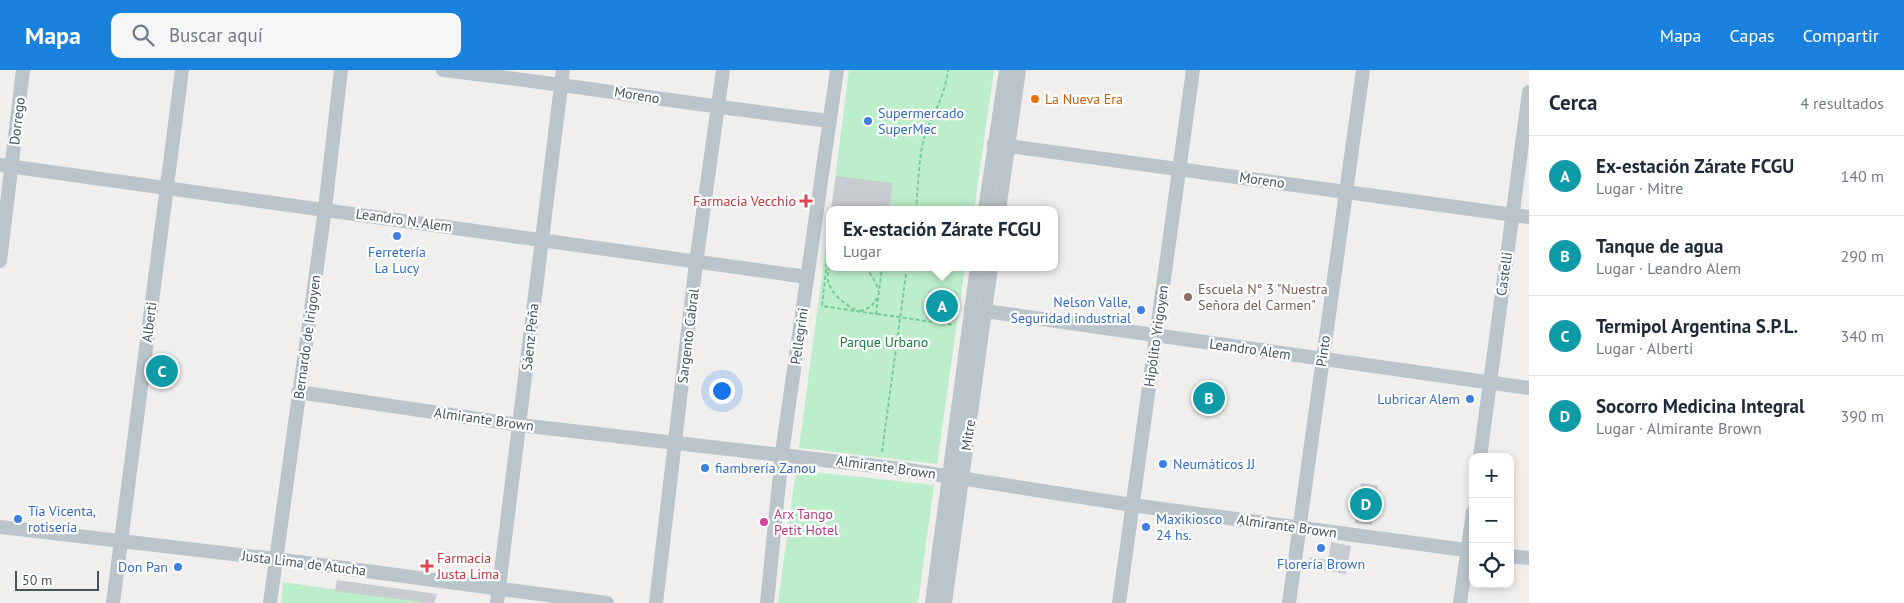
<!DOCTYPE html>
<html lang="es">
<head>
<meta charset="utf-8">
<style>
	:root { --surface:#fff; --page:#f6f6f7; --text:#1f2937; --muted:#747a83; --line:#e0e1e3; --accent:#1b81de }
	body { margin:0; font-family:"PT Sans",sans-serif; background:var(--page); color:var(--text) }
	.controls { position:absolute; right:15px; bottom:15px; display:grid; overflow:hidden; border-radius:10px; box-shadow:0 2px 8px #0003 }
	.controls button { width:45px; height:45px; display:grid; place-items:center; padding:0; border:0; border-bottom:1px solid var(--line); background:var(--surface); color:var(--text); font:25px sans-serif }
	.scale { position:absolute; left:15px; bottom:12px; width:84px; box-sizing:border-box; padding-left:5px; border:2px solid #47535b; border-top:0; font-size:14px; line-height:18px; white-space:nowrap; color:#47535b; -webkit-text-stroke:4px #fff; paint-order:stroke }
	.you { position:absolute; left:721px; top:320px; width:18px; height:18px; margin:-12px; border:4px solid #fff; border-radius:50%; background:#1a73e8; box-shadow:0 0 0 8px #1a73e833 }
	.badge { display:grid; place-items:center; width:32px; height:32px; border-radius:50%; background:var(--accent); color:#fff; font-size:16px; font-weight:700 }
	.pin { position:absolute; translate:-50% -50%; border:2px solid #fff; box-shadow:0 1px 5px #0006 }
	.popup { position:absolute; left:826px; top:136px; width:232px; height:65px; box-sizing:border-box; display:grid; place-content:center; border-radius:10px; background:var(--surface); filter:drop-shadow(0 1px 4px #0005); font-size:16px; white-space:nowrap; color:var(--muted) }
	.popup b { font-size:19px; color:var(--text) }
	.popup::after { content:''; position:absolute; left:50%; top:100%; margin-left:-10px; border:10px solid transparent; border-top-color:var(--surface) }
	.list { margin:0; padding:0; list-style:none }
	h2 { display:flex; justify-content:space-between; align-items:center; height:65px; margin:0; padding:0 20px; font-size:21px }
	h2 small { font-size:16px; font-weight:400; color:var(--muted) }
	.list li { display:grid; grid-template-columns:32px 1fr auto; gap:15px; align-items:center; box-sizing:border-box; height:80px; padding:0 20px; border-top:1px solid var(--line) }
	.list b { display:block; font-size:19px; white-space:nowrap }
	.list p { margin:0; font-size:16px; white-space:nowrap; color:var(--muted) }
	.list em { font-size:16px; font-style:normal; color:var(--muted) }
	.icon { flex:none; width:28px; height:28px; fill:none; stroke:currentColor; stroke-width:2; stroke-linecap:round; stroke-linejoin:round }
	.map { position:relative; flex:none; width:1529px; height:533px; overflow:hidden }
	header { display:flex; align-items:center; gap:30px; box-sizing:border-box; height:70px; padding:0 25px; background:var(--accent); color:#fff }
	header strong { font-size:24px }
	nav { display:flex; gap:28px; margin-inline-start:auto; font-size:18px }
	.search { width:350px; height:45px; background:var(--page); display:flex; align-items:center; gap:12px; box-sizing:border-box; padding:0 18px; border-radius:10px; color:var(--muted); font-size:19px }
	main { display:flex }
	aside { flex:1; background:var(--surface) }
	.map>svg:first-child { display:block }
</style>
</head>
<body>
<header>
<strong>Mapa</strong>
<div class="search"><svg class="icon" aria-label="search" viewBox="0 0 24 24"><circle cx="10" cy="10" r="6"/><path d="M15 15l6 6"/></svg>Buscar aquí</div>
<nav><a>Mapa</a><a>Capas</a><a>Compartir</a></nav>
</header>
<main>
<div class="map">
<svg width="1529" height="533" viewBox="0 0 1529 533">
	<rect width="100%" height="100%" fill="#f1eeee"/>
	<g fill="#bdeecb">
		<polygon points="849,0 994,0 974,140 831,140"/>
		<polygon points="829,153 830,197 965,197 937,394 799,378"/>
		<polygon points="796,400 934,415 918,533 778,533"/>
		<polygon points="283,512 429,533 281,533"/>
	</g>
	<g fill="#c8ccd1">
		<polygon points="836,106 893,113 889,140 831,140"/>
		<polygon points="929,220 957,224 954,252 926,249"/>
		<polygon points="153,294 172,297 169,312 150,312"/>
		<circle cx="1209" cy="327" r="14"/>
		<polygon points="1361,413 1378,416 1372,455 1355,453"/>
		<polygon points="1331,472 1351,476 1346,504 1308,498 1310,487 1328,490"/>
		<polygon points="337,510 437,524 434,533 429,533 335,521"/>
	</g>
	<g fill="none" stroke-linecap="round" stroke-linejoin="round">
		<g stroke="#75cc99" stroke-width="2" stroke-dasharray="4 2.5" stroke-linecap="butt">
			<path d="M916 140C918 119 919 79 926 62 936 37 944 28 948 0"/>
			<polyline points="830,182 828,182 822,236 876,244 882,197"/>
			<path d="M830 196C821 216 840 232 856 240"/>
			<polyline points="866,197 876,213 878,221"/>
			<polyline points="860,241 871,237 877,228"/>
			<polyline points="877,244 954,255"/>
			<polyline points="882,382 907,197"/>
		</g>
		<g stroke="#bac4cb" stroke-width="14">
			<path d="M443 0C573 15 701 36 830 51"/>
			<polyline points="994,74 1529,147"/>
			<polyline points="0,95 807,207"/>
			<polyline points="985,140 1006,0"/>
			<polyline points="999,140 1019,0"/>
			<polyline points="0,191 23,0"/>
			<polyline points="971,239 1529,318"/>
			<polyline points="298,322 520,355 902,399 1132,435 1473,481"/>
			<polyline points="1480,387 1529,22"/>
			<polyline points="0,457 276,489 607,533"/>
			<polyline points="1510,486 1529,488"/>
			<polyline points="113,533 182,0"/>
			<polyline points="270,533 325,139 341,0"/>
			<polyline points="497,533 563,0"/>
			<polyline points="656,533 696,193 723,0"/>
			<polyline points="767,533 782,383 837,0"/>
			<polyline points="932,533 977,197"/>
			<polyline points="945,533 991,197"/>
			<polyline points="1119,533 1193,0"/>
			<polyline points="1289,533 1363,0"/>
			<polyline points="1460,533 1473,442"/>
		</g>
	</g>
	<circle fill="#e8710a" stroke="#fff" stroke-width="2" cx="1035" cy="29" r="5"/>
	<g fill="#3f7fe0" stroke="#fff" stroke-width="2">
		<circle cx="868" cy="51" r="5"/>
		<circle cx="397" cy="166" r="5"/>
		<circle cx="1141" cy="240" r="5"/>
		<circle cx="1470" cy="329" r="5"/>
		<circle cx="1163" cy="394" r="5"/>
		<circle cx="705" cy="398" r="5"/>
		<circle cx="18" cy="449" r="5"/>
		<circle cx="1146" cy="457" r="5"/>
		<circle cx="1321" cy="478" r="5"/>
		<circle cx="178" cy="497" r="5"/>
	</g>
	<g fill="#e0444e" stroke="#fff" stroke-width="2">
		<path d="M803.5 123.5h5v5h5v5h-5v5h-5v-5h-5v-5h5z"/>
		<path d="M424.5 488.5h5v5h5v5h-5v5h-5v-5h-5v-5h5z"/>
	</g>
	<circle fill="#8d6e63" stroke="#fff" stroke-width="2" cx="1188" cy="227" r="5"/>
	<circle fill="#d1479c" stroke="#fff" stroke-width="2" cx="764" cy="452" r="5"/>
	<g text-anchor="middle" stroke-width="4.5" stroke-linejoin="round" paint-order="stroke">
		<g font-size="14" fill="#47535b" stroke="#fff">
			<text transform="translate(637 25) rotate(9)" y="5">Moreno</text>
			<text transform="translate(17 51) rotate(-83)" y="5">Dorrego</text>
			<text transform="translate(1262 110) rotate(8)" y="5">Moreno</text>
			<text transform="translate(404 150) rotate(8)" y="5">Leandro N. Alem</text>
			<text transform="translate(1504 204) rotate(-82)" y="5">Castelli</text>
			<text transform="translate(149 252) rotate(-83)" y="5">Alberti</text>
			<text transform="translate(688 266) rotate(-83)" y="5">Sargento Cabral</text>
			<text transform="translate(799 266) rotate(-82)" y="5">Pellegrini</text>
			<text transform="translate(1156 266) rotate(-82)" y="5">Hipólito Yrigoyen</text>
			<text transform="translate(307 267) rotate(-82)" y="5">Bernardo de Irigoyen</text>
			<text transform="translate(530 267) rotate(-84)" y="5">Sáenz Peña</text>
			<text transform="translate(1250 279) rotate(8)" y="5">Leandro Alem</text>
			<text transform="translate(1323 281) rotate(-82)" y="5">Pinto</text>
			<text transform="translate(484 349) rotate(8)" y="5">Almirante Brown</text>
			<text transform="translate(968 365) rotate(-82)" y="5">Mitre</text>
			<text transform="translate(886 397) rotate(8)" y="5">Almirante Brown</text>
			<text transform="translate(1287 456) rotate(8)" y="5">Almirante Brown</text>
			<text transform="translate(304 493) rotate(7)" y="5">Justa Lima de Atucha</text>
		</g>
		<g font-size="14" fill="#c56008" stroke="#fff" text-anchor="start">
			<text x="1045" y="34">La Nueva Era</text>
		</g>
		<g font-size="14" fill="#366cbe" stroke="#fff" text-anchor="start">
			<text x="878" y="48">Supermercado<tspan x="878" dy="16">SuperMec</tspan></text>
			<text x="397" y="187" text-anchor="middle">Ferretería<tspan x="397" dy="16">La Lucy</tspan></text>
			<text x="1131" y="237" text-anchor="end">Nelson Valle,<tspan x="1131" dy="16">Seguridad industrial</tspan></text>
			<text x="1460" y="334" text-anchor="end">Lubricar Alem</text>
			<text x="1173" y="399">Neumáticos JJ</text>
			<text x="715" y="403">fiambrería Zanou</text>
			<text x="28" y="446">Tía Vicenta,<tspan x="28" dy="16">rotisería</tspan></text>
			<text x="1156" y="454">Maxikiosco<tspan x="1156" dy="16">24 hs.</tspan></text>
			<text x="1321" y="499" text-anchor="middle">Florería Brown</text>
			<text x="168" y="502" text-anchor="end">Don Pan</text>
		</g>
		<g font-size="14" fill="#be3a42" stroke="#fff" text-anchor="end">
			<text x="796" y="136">Farmacia Vecchio</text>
			<text x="437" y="493" text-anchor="start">Farmacia<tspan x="437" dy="16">Justa Lima</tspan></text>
		</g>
		<g font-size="14" fill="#785e54" stroke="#fff" text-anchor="start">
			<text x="1198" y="224">Escuela N° 3 "Nuestra<tspan x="1198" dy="16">Señora del Carmen"</tspan></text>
		</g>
		<g font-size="14" fill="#187c41" stroke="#fff">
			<text x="884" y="277">Parque Urbano</text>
		</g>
		<g font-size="14" fill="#b23c85" stroke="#fff" text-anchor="start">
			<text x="774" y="449">Arx Tango<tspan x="774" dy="16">Petit Hotel</tspan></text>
		</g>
	</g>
</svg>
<div class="controls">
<button>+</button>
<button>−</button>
<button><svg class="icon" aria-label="locate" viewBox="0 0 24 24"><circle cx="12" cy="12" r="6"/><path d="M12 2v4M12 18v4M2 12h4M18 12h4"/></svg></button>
</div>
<div class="scale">50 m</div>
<div class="you"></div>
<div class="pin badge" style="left:942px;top:236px;background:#0f9aa8">A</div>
<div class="popup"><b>Ex-estación Zárate FCGU</b>Lugar</div>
<div class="pin badge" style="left:1209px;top:328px;background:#0f9aa8">B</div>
<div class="pin badge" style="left:162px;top:301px;background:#0f9aa8">C</div>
<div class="pin badge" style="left:1366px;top:434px;background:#0f9aa8">D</div>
</div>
<aside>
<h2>Cerca<small>4 resultados</small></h2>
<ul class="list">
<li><span class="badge" style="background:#0f9aa8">A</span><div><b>Ex-estación Zárate FCGU</b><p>Lugar · Mitre</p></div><em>140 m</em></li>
<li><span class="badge" style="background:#0f9aa8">B</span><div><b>Tanque de agua</b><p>Lugar · Leandro Alem</p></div><em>290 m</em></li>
<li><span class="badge" style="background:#0f9aa8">C</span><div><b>Termipol Argentina S.P.L.</b><p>Lugar · Alberti</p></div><em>340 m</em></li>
<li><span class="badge" style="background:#0f9aa8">D</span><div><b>Socorro Medicina Integral</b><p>Lugar · Almirante Brown</p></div><em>390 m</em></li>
</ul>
</aside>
</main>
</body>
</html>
